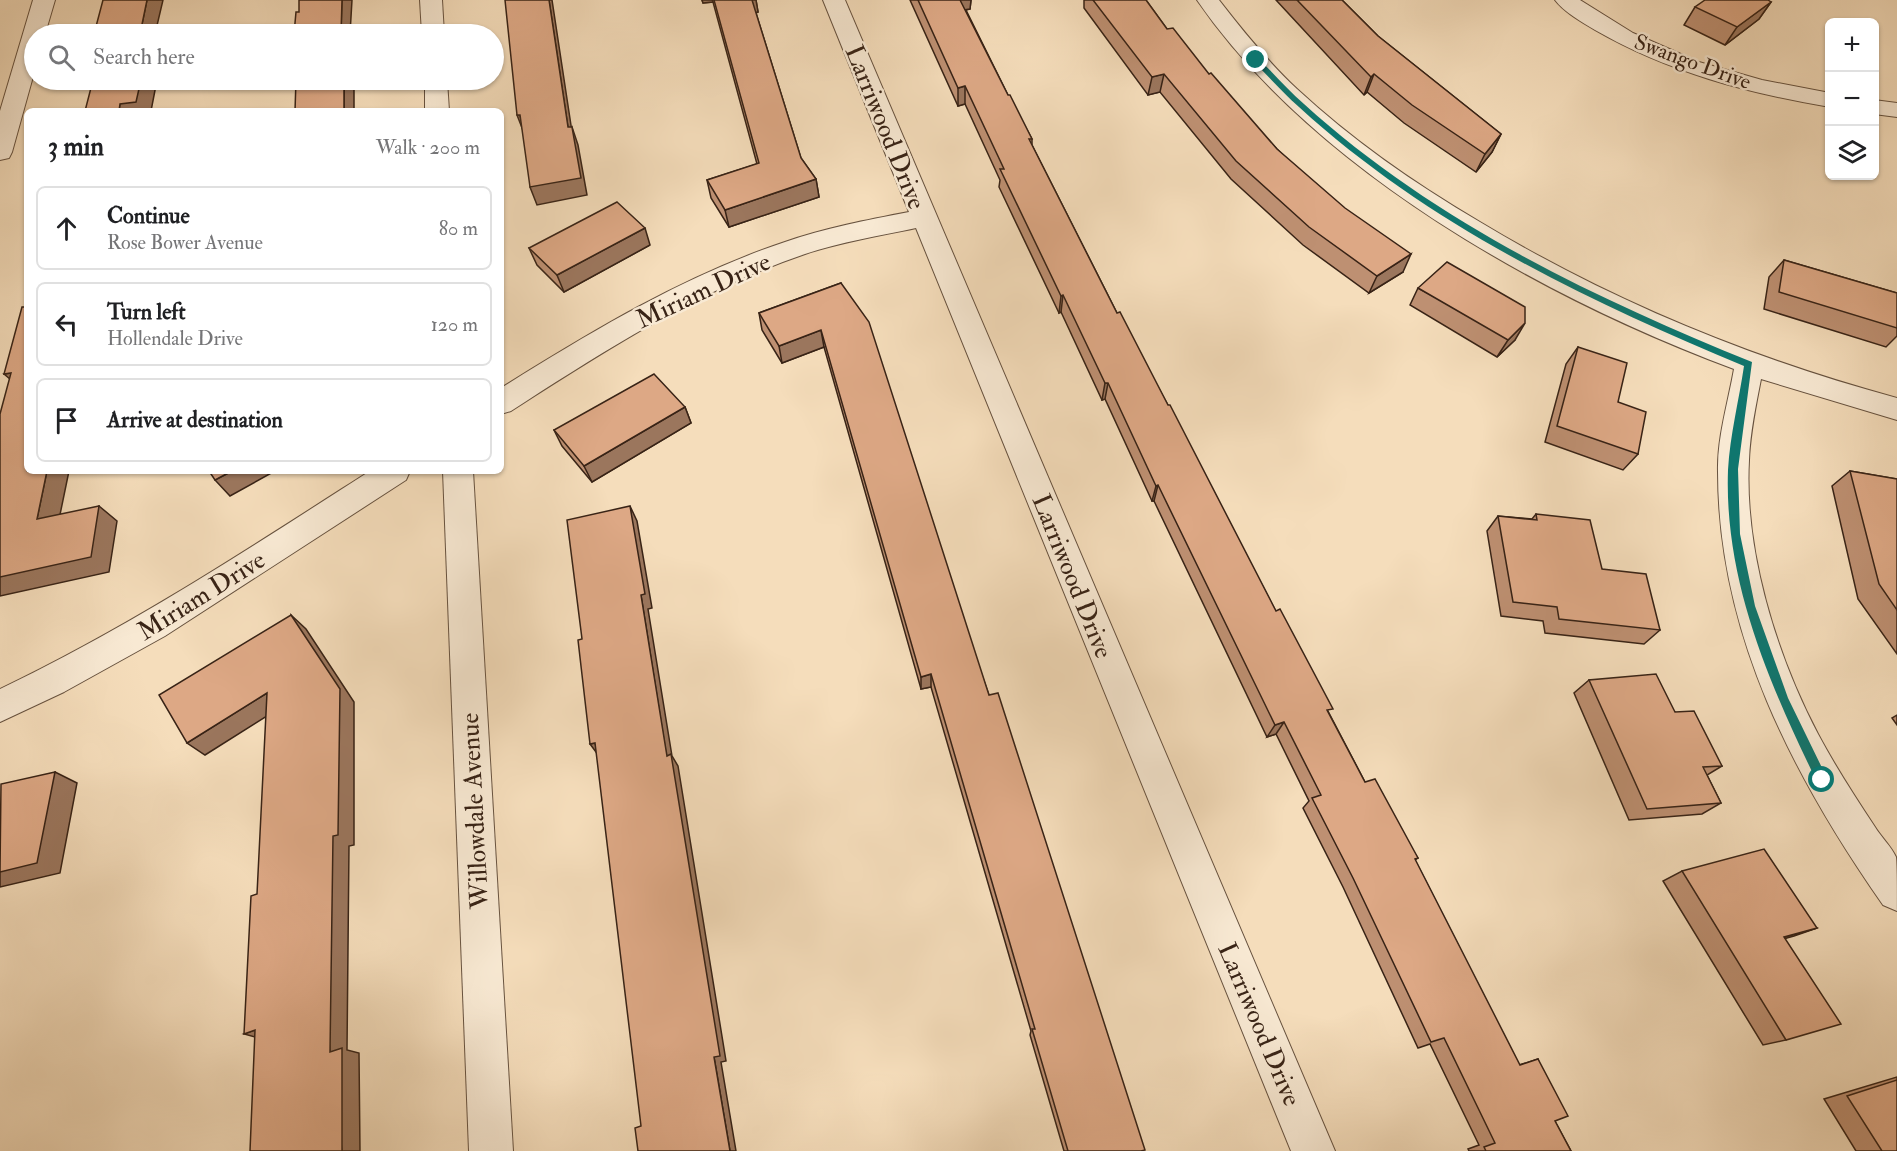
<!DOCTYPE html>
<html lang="en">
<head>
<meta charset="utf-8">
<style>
	:root { --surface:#fff; --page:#f6f6f6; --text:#202124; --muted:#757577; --line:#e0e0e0 }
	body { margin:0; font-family:"IM FELL Double Pica",serif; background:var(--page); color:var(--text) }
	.controls { position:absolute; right:18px; top:18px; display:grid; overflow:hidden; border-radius:9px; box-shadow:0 2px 4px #0004 }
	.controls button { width:54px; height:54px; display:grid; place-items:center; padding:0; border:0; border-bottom:2px solid var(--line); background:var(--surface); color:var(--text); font:30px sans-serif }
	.stop { position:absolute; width:18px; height:18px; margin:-14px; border:4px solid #0f766e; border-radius:50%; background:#fff }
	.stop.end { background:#0f766e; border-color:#fff; box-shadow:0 2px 6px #0008 }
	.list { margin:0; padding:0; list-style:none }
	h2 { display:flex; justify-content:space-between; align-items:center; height:78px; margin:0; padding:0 24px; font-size:26px }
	h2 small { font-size:20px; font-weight:400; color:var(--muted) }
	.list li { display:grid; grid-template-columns:39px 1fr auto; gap:18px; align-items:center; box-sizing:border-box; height:84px; margin:0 12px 12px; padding:0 12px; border:2px solid var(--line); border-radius:9px }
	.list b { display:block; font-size:22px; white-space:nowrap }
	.list p { margin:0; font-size:20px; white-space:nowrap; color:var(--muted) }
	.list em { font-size:20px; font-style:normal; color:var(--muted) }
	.icon { flex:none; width:33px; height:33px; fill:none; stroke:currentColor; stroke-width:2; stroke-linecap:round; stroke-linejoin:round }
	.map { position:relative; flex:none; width:1897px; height:1151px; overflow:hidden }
	.search { position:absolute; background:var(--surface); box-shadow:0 2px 4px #0004; left:24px; top:24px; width:480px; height:66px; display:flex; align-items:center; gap:15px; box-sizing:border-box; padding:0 21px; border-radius:33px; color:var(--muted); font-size:22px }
	.panel { position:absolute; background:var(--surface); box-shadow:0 2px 4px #0004; left:24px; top:108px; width:480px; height:366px; border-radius:9px }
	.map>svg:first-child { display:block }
</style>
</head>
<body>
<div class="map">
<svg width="1897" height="1151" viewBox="0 0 1897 1151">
	<rect width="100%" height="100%" fill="#f5ddbb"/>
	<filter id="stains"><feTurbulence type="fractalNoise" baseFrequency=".00333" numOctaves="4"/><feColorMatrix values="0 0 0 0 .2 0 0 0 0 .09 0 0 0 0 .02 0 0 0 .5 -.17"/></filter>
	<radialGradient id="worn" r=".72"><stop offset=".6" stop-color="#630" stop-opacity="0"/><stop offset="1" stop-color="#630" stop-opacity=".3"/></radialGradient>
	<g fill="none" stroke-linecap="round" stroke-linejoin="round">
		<defs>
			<g id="minor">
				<polygon points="33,0 55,0 45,34 34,34 34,73 12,152 9,158 0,160 0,111"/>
				<polygon points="420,0 442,0 444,34 422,34"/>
				<path d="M823 0H845L1335 1151H1291L916 228C879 236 841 242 805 254 699 290 604 351 511 411L501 414V388C591 332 683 276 785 242 825 228 868 220 909 212Z"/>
				<path d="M1197 0H1219C1243 31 1268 62 1297 89 1352 140 1415 184 1480 222 1611 301 1750 358 1897 398V420L1761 379C1756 405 1750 432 1749 460 1744 550 1776 654 1818 734 1835 766 1855 797 1875 827 1881 837 1891 846 1896 857 1897 866 1897 898 1897 911L1883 905C1793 776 1718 633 1718 472 1717 438 1728 403 1734 369 1543 298 1314 170 1197 0Z"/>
				<path d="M1555 0H1580L1633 33 1699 62 1762 80 1830 93V107C1747 93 1668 72 1595 30 1582 22 1564 12 1555 0Z"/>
				<polygon points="425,80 447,80 449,111 425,111"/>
				<polygon points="1874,100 1897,103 1897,117 1874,114"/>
				<path d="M370 471H410L406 480 165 636 64 692 0 722V689C130 627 250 548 370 471Z"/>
				<polygon points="443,471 473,471 513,1151 469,1151"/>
			</g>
		</defs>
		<use href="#minor" stroke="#67523f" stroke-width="2"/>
		<use href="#minor" fill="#f8e9d3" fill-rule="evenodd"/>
	</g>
	<g fill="#be9072" stroke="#382316" stroke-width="1.5">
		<polygon points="702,0 756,0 758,12 756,13 801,158 816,179 819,197 729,227 711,198 707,180 757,164 713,2 703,3"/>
		<polygon points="910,0 971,0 970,9 966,10 1008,95 1032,139 1032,145 1117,313 1168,405 1365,782 1418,858 1415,860 1519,1065 1538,1059 1555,1121 1571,1151 1469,1151 1468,1149 1479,1145 1430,1044 1418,1048 1343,887 1303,808 1309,801 1276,734 1267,737 1154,501 1152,501 1105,399 1102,400 1061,312 1059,313 999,187 1000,180 965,104 958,106"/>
		<polygon points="1084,0 1146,0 1167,29 1277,149 1403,272 1369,293 1303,245 1231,179 1160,92 1148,95 1084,8"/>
		<polygon points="1276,0 1342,0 1378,36 1501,134 1492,152 1476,172 1404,123 1367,92 1364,95"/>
		<polygon points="1771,2 1759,19 1725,45 1684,25 1695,7"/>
		<polygon points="650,245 564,292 537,265 529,248"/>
		<polygon points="1784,260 1897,293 1897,336 1886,347 1764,309 1769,277"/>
		<polygon points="841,283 989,695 1142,1151 1064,1151 1030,1035 1031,1031 931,687 921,689 824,347 782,363 762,330 759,313"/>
		<polygon points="1418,288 1515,340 1497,357 1410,305"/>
		<polygon points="1578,347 1618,402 1638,454 1623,470 1545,442 1566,364"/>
		<polygon points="685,407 691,423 592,482 562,446 554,430"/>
		<polygon points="1850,471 1897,479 1897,654 1858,599 1832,486"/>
		<polygon points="1536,514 1602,569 1660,630 1644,644 1545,633 1543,621 1501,616 1487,531 1498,516 1532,519"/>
		<polygon points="1589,680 1675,712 1722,766 1707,775 1721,803 1702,814 1629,820 1574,693"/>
		<polygon points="1897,715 1897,725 1892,718"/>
		<polygon points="1682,871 1817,928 1785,938 1786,1040 1763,1045 1663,881"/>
		<polygon points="1897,1077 1897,1151 1856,1151 1824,1099"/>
	</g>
	<g fill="#9b765d" stroke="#382316" stroke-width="1.5">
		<polygon points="147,0 163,0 155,34 140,34"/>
		<polygon points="342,0 352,0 350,34 341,34"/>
		<polygon points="549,0 552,0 574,145 568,127"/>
		<polygon points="702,0 712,0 713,2 703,3"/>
		<polygon points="752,0 756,0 758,12 754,13"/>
		<polygon points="957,0 971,0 970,9 957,11"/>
		<polygon points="1771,2 1759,19 1725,45 1737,27"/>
		<polygon points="1164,74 1160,92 1148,95 1152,77"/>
		<polygon points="1374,74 1367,92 1364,95 1371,77"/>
		<polygon points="141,80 157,80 151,111 119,111 120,104"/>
		<polygon points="344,80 351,80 354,85 354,111 344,111"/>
		<polygon points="965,86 965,104 958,106 958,88"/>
		<polygon points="517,115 520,115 524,133"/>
		<polygon points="572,127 578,145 587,195 537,205 530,187"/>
		<polygon points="1501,134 1492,152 1476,172 1485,154"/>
		<polygon points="816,179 819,197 729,227 725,210"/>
		<polygon points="645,228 650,245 564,292 557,275"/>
		<polygon points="1411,254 1403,272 1369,293 1377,276"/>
		<polygon points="1063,295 1061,312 1059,313 1061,296"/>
		<polygon points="1525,323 1515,340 1497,357 1508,340"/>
		<polygon points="821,330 824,347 782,363 779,346"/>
		<polygon points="11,373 23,390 4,374"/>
		<polygon points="1105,383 1108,383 1105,399 1102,400"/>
		<polygon points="685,407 691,423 592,482 584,466"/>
		<polygon points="47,471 69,471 56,534 37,519"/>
		<polygon points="232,471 275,471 230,496 215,480"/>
		<polygon points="1158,485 1154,501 1152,501 1156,486"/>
		<polygon points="99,506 117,521 109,572 0,596 0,577"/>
		<polygon points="630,506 637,521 652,608 648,609 672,756 678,766 726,1061 721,1062 736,1151 730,1151 714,1057 641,595"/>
		<polygon points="291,615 306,629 354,702 354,845 349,846 347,1050 359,1053 360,1151 342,1151 330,1052"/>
		<polygon points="931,674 931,687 921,689 921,677"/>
		<polygon points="267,693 283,706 205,755 187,743"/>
		<polygon points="1284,722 1276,734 1267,737 1275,725"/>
		<polygon points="595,743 599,756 590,744"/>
		<polygon points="55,772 77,783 60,873 0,887 0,872"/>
		<polygon points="1817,928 1794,936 1762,945 1784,937"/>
		<polygon points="255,1030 263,1039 244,1034"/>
	</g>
	<g fill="#dda885" stroke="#382316" stroke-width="1.5">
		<polygon points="103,0 147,0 140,34 94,34"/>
		<polygon points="299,0 342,0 341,34 294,34 296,12 299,12"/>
		<polygon points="505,0 549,0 568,127 572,127 581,178 530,187 520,115 517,115"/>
		<polygon points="714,0 752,0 801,158 816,179 725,210 707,180 759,163"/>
		<polygon points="918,0 960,0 1008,95 1010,95 1032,139 1029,139 1117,313 1120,312 1168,405 1170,405 1276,611 1280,609 1333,709 1327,710 1365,782 1375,779 1418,858 1415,859 1520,1065 1538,1059 1568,1116 1555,1121 1571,1151 1486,1151 1484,1147 1495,1143 1444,1038 1431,1042 1353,878 1312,798 1321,795 1284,722 1275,725 1158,485 1156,486 1108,383 1105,383 1063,295 1061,296 1000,169 1004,169 965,86 958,88"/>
		<polygon points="1093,0 1146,0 1167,29 1173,28 1209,74 1211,73 1277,149 1345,208 1411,254 1377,276 1309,227 1236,161 1164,74 1152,77"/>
		<polygon points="1297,0 1342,0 1378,36 1501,134 1485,154 1412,105 1374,74 1371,77"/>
		<polygon points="1705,0 1768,0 1771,2 1737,27 1695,7"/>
		<polygon points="93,80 141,80 136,102 120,104 119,111 85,111"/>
		<polygon points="296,80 344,80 344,111 295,111"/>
		<polygon points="617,202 645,228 557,275 529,248"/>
		<polygon points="1784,260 1897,293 1897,328 1779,292"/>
		<polygon points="1447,262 1525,307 1525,323 1508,340 1418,288"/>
		<polygon points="841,283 869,322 989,695 998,693 1145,1150 1141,1151 1068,1151 1032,1029 1035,1029 931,674 921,677 821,330 779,346 759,313"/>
		<polygon points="22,307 27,307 27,471 47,471 37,519 99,506 91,557 0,577 0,414 11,373 4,374"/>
		<polygon points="1578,347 1627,363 1618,402 1646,412 1638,454 1557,426"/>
		<polygon points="654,374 685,407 584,466 554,430"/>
		<polygon points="209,471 232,471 215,480"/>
		<polygon points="1850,471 1897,479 1897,610 1879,584"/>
		<polygon points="630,506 645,594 641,595 667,756 671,754 720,1056 714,1057 730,1151 638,1151 635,1128 641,1126 595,743 590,744 578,640 582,639 567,520"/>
		<polygon points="1536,514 1590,520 1602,569 1646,574 1660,630 1559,619 1557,607 1513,602 1498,516 1537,520"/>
		<polygon points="291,615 340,689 338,835 333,836 330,1052 342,1048 342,1151 250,1151 255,1030 244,1034 251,896 257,894 267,693 187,743 159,695"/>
		<polygon points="1656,674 1675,712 1694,711 1722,766 1703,767 1721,803 1647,809 1589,680"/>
		<polygon points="55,772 37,863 0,872 1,784"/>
		<polygon points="1764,849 1817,928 1784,937 1841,1024 1786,1040 1682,871"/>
		<polygon points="1897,1080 1897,1151 1882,1151 1847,1096"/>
	</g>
	<path fill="#0f766e" d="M1254 59H1259C1274 74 1288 90 1304 104 1433 221 1592 297 1752 362L1738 469 1740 534 1755 606 1788 698 1826 776V784H1818C1770 685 1724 582 1728 470 1730 435 1739 400 1744 366 1585 300 1427 224 1299 107 1283 93 1269 77 1254 62Z"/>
	<g text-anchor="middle" stroke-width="5" stroke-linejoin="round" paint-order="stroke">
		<g font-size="22" fill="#382316" stroke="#f8e9d3">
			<text transform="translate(1693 61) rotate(20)" y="8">Swango Drive</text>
		</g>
		<g font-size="26" fill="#382316" stroke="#f8e9d3">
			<text transform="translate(886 127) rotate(68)" y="9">Larriwood Drive</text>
			<text transform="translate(703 290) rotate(-25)" y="9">Miriam Drive</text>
			<text transform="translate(1073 576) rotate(68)" y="9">Larriwood Drive</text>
			<text transform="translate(201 595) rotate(-32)" y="9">Miriam Drive</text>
			<text transform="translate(474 811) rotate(-93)" y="9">Willowdale Avenue</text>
			<text transform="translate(1260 1024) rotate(67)" y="9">Larriwood Drive</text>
		</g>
	</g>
	<rect width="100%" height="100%" filter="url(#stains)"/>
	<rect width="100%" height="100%" fill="url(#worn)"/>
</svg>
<div class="controls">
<button>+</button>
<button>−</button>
<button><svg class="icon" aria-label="layers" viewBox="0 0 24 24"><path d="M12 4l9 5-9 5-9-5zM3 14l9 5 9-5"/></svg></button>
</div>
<div class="stop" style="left:1822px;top:780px"></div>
<div class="stop end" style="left:1256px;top:60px"></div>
<div class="search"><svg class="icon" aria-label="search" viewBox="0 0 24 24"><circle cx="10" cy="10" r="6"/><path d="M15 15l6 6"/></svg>Search here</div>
<section class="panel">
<h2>3 min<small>Walk · 200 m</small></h2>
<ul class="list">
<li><svg class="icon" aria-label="ahead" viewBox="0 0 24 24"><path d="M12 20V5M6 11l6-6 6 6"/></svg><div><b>Continue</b><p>Rose Bower Avenue</p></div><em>80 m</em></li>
<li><svg class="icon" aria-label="left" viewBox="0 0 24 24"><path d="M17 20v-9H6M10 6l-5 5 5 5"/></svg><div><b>Turn left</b><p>Hollendale Drive</p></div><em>120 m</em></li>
<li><svg class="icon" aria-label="arrive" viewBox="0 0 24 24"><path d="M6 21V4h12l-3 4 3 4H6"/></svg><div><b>Arrive at destination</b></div></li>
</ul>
</section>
</div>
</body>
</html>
